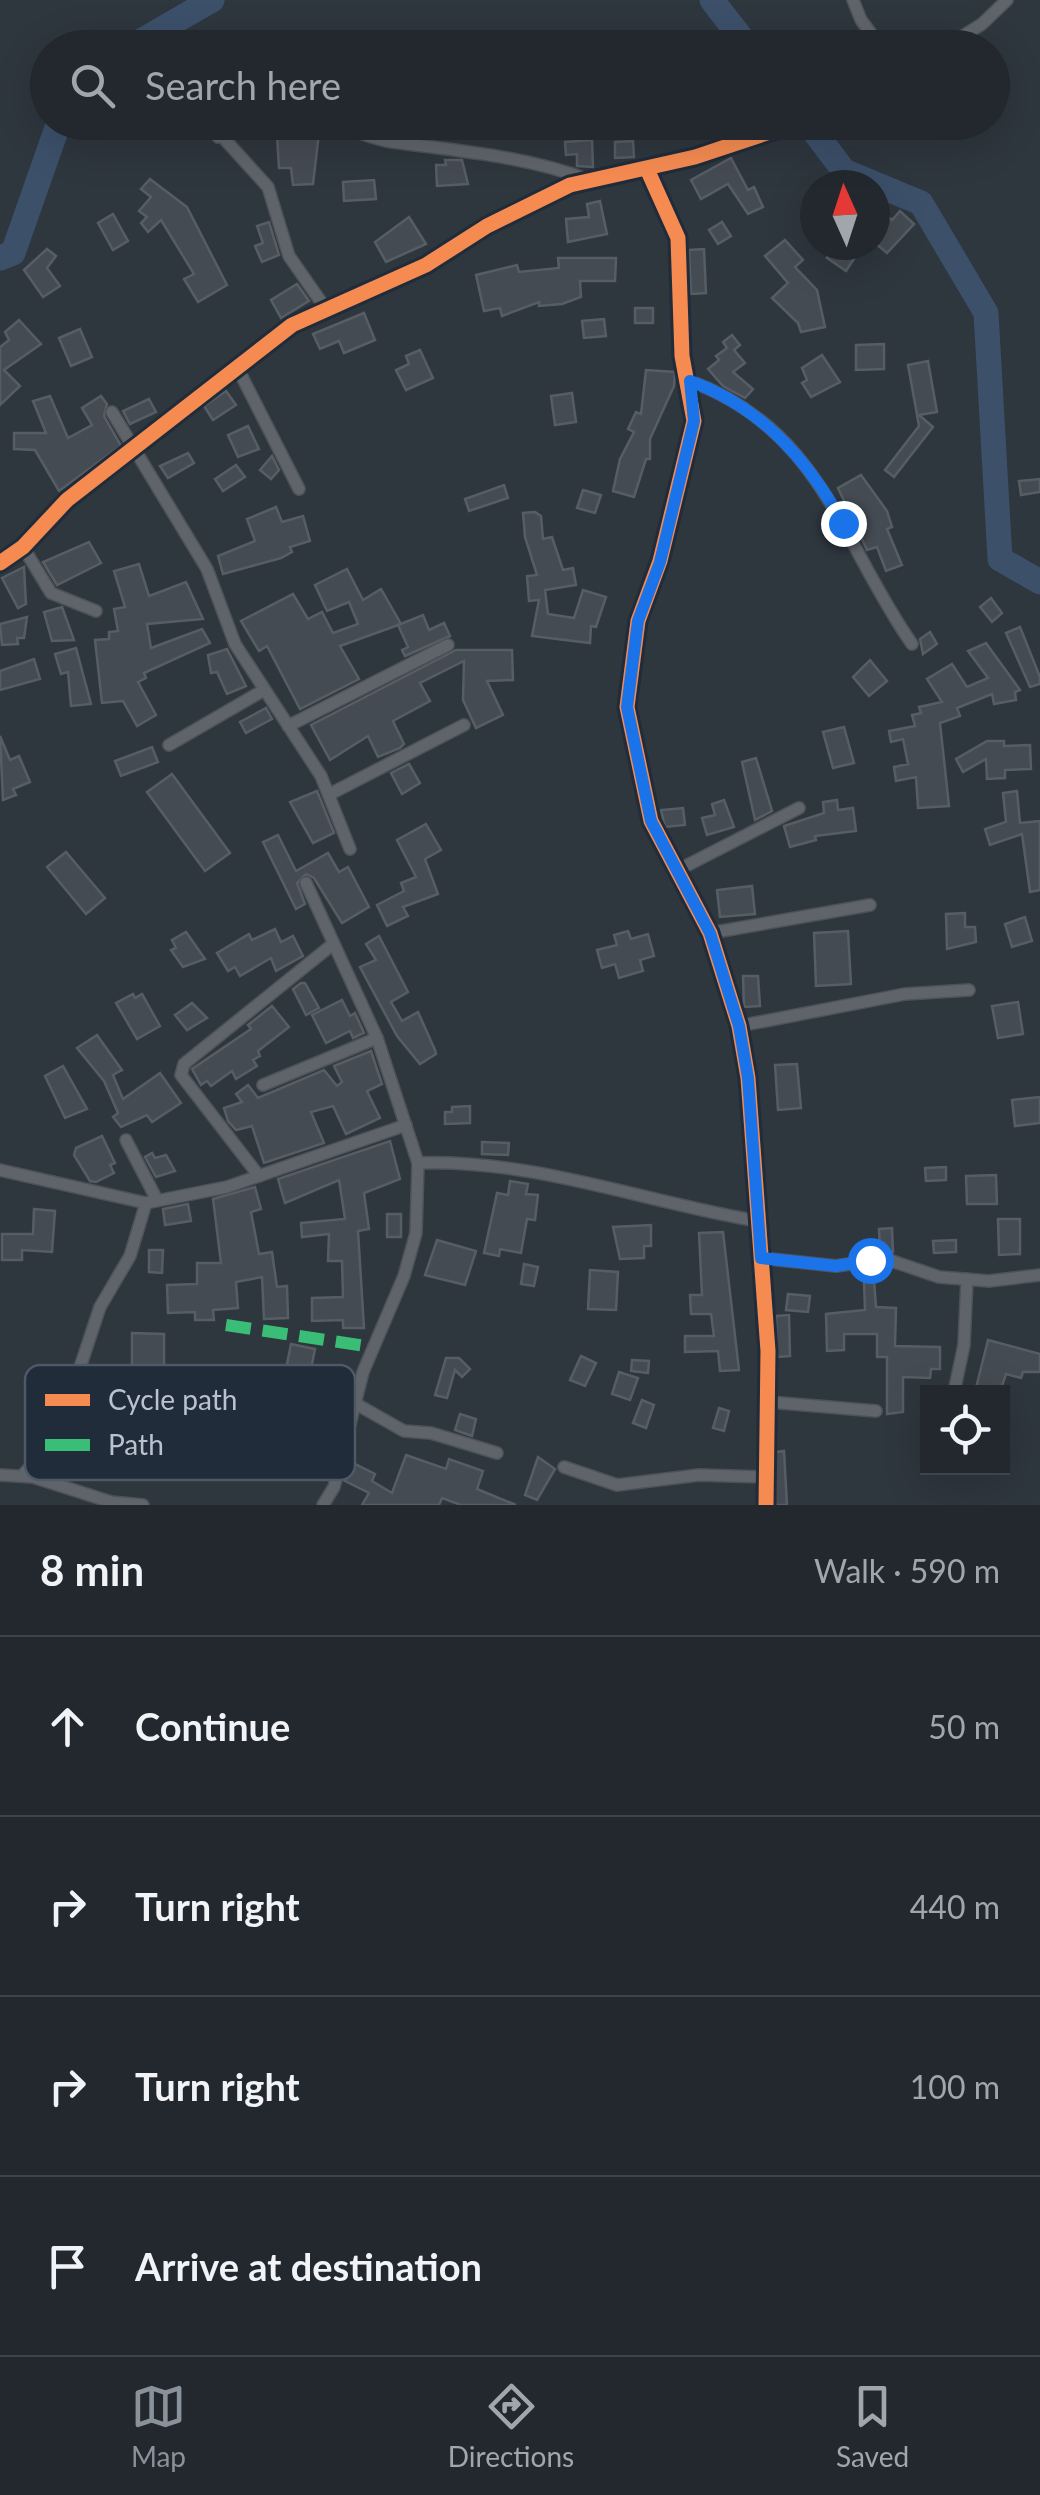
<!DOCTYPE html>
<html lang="en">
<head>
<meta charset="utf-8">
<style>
	:root { --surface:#22282e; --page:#2e343a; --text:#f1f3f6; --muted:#a2a6aa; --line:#3f444a; --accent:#89919b }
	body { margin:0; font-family:Lato,sans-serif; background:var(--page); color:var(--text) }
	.controls { position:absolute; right:30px; bottom:30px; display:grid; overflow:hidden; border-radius:0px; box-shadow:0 10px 40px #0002 }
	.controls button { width:90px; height:90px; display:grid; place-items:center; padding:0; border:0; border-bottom:2px solid var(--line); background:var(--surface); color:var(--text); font:50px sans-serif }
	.compass { position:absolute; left:800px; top:170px; width:90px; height:90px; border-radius:50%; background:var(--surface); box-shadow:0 10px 40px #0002; rotate:357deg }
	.stop { position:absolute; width:30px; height:30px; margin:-22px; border:8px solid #1a73e8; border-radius:50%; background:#fff }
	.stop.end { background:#1a73e8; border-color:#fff; box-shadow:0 2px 10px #0008 }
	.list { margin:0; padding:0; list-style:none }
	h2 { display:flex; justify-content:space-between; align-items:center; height:130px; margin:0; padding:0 40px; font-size:42px }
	h2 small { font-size:32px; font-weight:400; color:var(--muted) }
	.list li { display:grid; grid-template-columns:65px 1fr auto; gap:30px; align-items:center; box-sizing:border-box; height:180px; padding:0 40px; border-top:2px solid var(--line) }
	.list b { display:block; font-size:38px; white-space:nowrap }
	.list em { font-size:32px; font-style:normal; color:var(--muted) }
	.icon { flex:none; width:55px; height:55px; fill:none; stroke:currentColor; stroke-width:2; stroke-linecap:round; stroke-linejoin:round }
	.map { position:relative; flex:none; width:1040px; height:1505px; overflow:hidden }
	.search { position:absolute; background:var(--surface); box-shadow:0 10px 40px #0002; left:30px; right:30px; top:30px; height:110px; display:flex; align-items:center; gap:25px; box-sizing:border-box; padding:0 35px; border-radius:55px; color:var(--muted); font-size:38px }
	.sheet { height:850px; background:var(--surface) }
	nav { display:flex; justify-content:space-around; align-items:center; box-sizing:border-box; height:140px; border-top:2px solid var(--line); background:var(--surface); font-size:28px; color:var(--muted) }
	nav a { display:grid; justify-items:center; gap:5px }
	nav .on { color:var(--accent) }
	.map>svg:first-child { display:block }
</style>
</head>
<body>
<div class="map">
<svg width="1040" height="1505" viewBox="0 0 1040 1505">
	<rect width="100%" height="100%" fill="#2e363e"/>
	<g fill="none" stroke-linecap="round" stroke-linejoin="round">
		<g stroke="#3c506a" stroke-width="25">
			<polyline points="712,0 749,48"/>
			<polyline points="129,48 212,0"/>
			<polyline points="807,122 844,171 921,203 986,313 1000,559 1040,582"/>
			<polyline points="0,258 13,253 59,122"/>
		</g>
	</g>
	<g fill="#454b53" stroke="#575d65" stroke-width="2.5">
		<polygon points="319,133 313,184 293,185 291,168 279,168 277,135"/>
		<polygon points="592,140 593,167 577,166 577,154 566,155 565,142"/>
		<polygon points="633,141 634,157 615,158 615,142"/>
		<polygon points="731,158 748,190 754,187 763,207 748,214 728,184 701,199 691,180"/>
		<polygon points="445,160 462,160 468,184 437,186 436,165 446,165"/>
		<polygon points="150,179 187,207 227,285 198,302 184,279 194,274 161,220 148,232 141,223 147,217 139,211 151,197 141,189"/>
		<polygon points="374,180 376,199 344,201 343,182"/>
		<polygon points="600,201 607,234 568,242 566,219 589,217 587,204"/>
		<polygon points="875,207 892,220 900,211 914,224 887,253 875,243"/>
		<polygon points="113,214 128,241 113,250 98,223"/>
		<polygon points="409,217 426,244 386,262 375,242"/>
		<polygon points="269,222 279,255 262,262 255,246 263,243 257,226"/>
		<polygon points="722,222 731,236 718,244 709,230"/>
		<polygon points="785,240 803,260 795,267 817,290 825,327 801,332 798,323 772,298 788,283 765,256"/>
		<polygon points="835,245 863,245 846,271 827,258"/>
		<polygon points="47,249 56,256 47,268 60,286 43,297 24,270"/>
		<polygon points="704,249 706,293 691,294 689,250"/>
		<polygon points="558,258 616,258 615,281 580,281 581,297 562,304 539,306 539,302 502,316 500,308 484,311 476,275 517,265 519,272 559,268"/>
		<polygon points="297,284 309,301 281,318 271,300"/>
		<rect x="635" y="308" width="18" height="15"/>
		<polygon points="364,313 375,340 344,353 339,341 320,349 313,334"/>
		<polygon points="604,319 606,336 584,338 582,321"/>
		<polygon points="19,320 41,344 4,370 20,386 0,405 0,347 9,340 5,332"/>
		<polygon points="80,329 92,357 71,366 59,338"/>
		<polygon points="732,335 740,345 734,350 745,363 733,372 753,389 745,398 723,386 708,369 719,360 716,356 727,348 723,342"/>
		<polygon points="884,344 884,369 856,370 856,345"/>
		<polygon points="420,350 433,378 406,390 396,370 409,364 406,356"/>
		<polygon points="822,355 840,382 811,397 802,383 807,380 802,368"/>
		<polygon points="928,361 937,412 919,415 933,427 894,477 885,470 919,426 908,365"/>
		<polygon points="646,370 675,372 674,386 650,439 650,459 646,459 634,497 613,491 620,459 634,432 628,429 636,412 641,414"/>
		<polygon points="226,391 236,405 213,420 204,406"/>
		<polygon points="572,393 576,422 555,425 551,396"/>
		<polygon points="50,396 68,438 92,425 82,408 101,396 107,404 104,416 121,446 59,491 35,450 14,449 14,433 46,433 33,401"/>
		<polygon points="149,399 156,412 130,424 123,411"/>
		<polygon points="248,426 259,449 238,457 228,435"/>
		<polygon points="188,453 194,463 168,478 160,466"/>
		<polygon points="272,456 279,470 271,479 260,470"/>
		<polygon points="236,465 245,477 223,491 215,479"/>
		<polygon points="861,475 887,511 892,527 887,529 902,565 886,571 877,547 867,550 838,488"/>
		<polygon points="1040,479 1040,492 1021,495 1019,481"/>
		<polygon points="504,485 508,498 469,511 465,499"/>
		<polygon points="583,490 601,495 595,513 577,508"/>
		<polygon points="276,507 282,522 303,516 310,541 290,547 292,552 281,558 223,574 218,556 255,541 247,519"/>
		<polygon points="535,512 541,516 543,539 552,537 563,570 573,568 576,585 545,590 548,614 574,618 583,590 606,597 596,627 591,626 590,643 532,636 539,600 529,601 527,576 537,575 525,537 523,513"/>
		<polygon points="89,542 101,563 57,585 43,562"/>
		<polygon points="139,564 149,596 186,582 203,619 147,624 151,648 202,629 210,643 144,673 146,678 138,682 156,715 137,726 123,701 102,703 95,640 109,639 109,632 118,631 114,609 125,607 114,571"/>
		<polygon points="24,567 26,604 18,608 2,578"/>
		<polygon points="347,569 363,600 381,589 401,624 340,646 359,679 300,709 267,646 259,651 241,621 293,594 308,619 322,612 333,633 358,624 349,602 327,611 315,585"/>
		<polygon points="991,598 1002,613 992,622 980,607"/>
		<polygon points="62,607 74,640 52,641 44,612"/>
		<polygon points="423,615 429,630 444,623 450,636 405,656 402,650 408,647 398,625"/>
		<polygon points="27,617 24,638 17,638 18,644 2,645 0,624"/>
		<polygon points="1020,627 1040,677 1040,684 1030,687 1006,633"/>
		<polygon points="930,632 937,644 923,654 920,639"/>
		<polygon points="986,643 1020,690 1015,692 1016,700 994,704 992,694 957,708 960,716 940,723 949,806 918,808 916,777 896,781 894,767 908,764 903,739 891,742 889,731 915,726 912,715 921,713 919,707 942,702 927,679 952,664 967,687 988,678 968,651"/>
		<polygon points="76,648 91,704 71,706 68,672 61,674 55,654"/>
		<polygon points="227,649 246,686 227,694 217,672 211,673 208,655"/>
		<polygon points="456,650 512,650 513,680 487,681 503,715 476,728 463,700 464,661 420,683 430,701 393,721 404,744 400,748 378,757 368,736 330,760 311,725"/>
		<polygon points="34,659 40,679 0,690 0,671"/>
		<polygon points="870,660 887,681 869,696 853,677"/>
		<polygon points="266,708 272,719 246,733 240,722"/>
		<polygon points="844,727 854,763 833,768 823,732"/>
		<polygon points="0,736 10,760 19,756 30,782 13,789 16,795 3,800"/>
		<polygon points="987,741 1004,741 1004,746 1030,745 1031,769 1005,770 1005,778 987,779 986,759 963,772 956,759"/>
		<polygon points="152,747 158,762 121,776 115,761"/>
		<polygon points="756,758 772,811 755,820 742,762"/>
		<polygon points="409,764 420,783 402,794 391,773"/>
		<polygon points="172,774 230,853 205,871 147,792"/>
		<polygon points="317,791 334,833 313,843 290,802"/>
		<polygon points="1017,791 1020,823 1040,821 1040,890 1030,892 1022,834 990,845 985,829 1006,822 1003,793"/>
		<polygon points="724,800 734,827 707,835 702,818 715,815 712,804"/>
		<polygon points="837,800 838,810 853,808 856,831 815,836 816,840 790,847 784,826 824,813 823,802"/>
		<polygon points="683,808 685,825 665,827 661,810"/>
		<polygon points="426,824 441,850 425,859 438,894 403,907 408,916 387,926 377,905 404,891 401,883 416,877 397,840"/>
		<polygon points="278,835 296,871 328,853 339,872 348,867 369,907 342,923 314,878 306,874 297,883 305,904 296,909 263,842"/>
		<polygon points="66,852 105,898 86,914 47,867"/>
		<polygon points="752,886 755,914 720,917 717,890"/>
		<polygon points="965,913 965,927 975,927 976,942 947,949 946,914"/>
		<polygon points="1025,917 1032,941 1012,947 1005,924"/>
		<polygon points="275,929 281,942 293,936 303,956 276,971 271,958 240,976 235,967 228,971 217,953 249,934 252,940"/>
		<polygon points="628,931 631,939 648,934 654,956 640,960 643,971 619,978 615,964 602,968 597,950 617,945 614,935"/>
		<polygon points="848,931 851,984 816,986 814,933"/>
		<polygon points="186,932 205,959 183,967 171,950 176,948 172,940"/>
		<polygon points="379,936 408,992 391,1002 402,1021 418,1012 435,1050 436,1054 420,1064 397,1036 360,967 376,960 366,944"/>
		<polygon points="743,976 758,976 760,1006 744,1007"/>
		<polygon points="301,983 305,983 319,1008 306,1015 293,989"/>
		<polygon points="133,994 135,998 142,994 160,1026 137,1039 116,1003"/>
		<polygon points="342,1000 350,1016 355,1013 364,1033 353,1038 350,1031 326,1043 312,1015"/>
		<polygon points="1018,1002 1023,1034 998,1038 992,1006"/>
		<polygon points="192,1003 207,1018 187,1030 175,1015"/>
		<polygon points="272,1006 289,1027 258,1051 260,1056 253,1060 257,1066 236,1079 232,1071 211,1086 207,1081 201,1085 192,1069 251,1029 248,1025"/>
		<polygon points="97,1035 122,1070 113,1075 123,1099 160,1073 181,1103 152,1122 147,1115 121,1127 113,1117 118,1113 104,1081 77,1048"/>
		<polygon points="371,1051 382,1084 367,1091 380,1118 346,1134 333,1106 311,1112 324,1143 264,1163 252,1126 236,1130 228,1121 224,1108 242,1102 236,1094 248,1085 258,1098 324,1070 337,1086 342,1082 334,1066"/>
		<polygon points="797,1064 801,1108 778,1110 775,1065"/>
		<polygon points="63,1066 87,1109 65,1118 45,1076"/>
		<polygon points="1040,1097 1040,1123 1015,1126 1012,1100"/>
		<polygon points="470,1106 470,1123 445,1124 445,1112 452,1112 452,1107"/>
		<polygon points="102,1136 115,1163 110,1165 114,1173 96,1182 90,1181 74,1155 76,1148"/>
		<polygon points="390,1141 400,1179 364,1193 369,1229 358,1231 364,1328 343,1328 343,1320 312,1321 312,1298 343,1297 342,1261 328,1261 329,1234 302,1237 301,1223 345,1219 339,1180 285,1203 278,1179"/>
		<polygon points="482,1142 509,1143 508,1155 482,1154"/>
		<polygon points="152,1153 155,1158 166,1155 175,1171 156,1177 145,1157"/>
		<polygon points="946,1167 946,1180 926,1181 925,1168"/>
		<polygon points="996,1175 997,1204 967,1204 966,1176"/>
		<polygon points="510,1181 528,1184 526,1194 538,1195 535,1220 527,1219 521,1253 500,1249 499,1256 484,1253 497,1193 508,1195"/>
		<polygon points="255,1187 261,1209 251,1212 259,1254 272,1252 277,1287 287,1286 288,1318 264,1319 262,1277 236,1282 238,1308 213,1310 214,1320 195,1320 195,1312 168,1313 167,1285 197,1284 197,1263 221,1263 213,1199"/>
		<polygon points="188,1204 191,1221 165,1225 163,1209"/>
		<polygon points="34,1209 55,1211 52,1252 22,1250 22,1260 2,1260 2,1234 33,1234"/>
		<rect x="387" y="1214" width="14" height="23"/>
		<polygon points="998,1219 1020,1219 1020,1254 999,1255"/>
		<polygon points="651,1225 651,1246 644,1246 644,1258 620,1259 613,1227"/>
		<polygon points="892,1228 893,1252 880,1250 879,1229"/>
		<polygon points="723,1232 739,1370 720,1371 718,1351 685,1352 685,1336 714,1336 711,1314 691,1314 690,1295 702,1295 699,1233"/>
		<polygon points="437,1240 476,1251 465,1285 425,1275"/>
		<polygon points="956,1240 956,1252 934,1253 933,1241"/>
		<polygon points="149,1250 163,1250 162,1273 149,1272"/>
		<polygon points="524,1264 538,1267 534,1286 521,1284"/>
		<polygon points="590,1270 618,1272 616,1310 588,1309"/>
		<polygon points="874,1280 876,1307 896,1308 895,1346 940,1347 940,1369 931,1369 930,1378 903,1377 903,1412 887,1414 887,1357 877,1357 877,1334 844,1334 844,1350 827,1351 826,1314 865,1310 864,1281"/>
		<polygon points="788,1294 810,1296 808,1312 786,1310"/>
		<polygon points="789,1315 790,1356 777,1357 776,1316"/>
		<polygon points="132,1333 164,1334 164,1366 132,1365"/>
		<polygon points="988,1340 1040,1354 1040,1372 1023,1372 1021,1378 1006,1374 1000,1392 975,1392"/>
		<polygon points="291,1344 315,1349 306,1394 282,1389"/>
		<polygon points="581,1356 596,1363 585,1386 570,1380"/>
		<polygon points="446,1358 459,1358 470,1369 462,1377 455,1370 447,1398 435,1395"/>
		<polygon points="632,1360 649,1361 648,1373 631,1371"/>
		<polygon points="619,1372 638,1378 630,1400 612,1394"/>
		<polygon points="642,1400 654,1405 646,1428 633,1423"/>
		<polygon points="719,1408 729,1411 724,1431 713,1428"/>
		<polygon points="460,1414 476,1419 472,1436 455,1430"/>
		<polygon points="784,1451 787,1505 775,1505 776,1452"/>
		<polygon points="406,1455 446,1469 449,1459 483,1471 477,1489 516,1505 461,1505 442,1498 439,1505 362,1505 369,1493 345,1481 353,1463 375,1474 372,1481 392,1493"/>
		<polygon points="538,1457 555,1469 537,1500 525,1495"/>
	</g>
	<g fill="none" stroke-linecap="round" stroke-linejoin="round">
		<defs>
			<g id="street">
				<polyline points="853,0 861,20 882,48"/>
				<polyline points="944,48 982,24 1007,0"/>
				<polyline points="209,122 268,187 289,256 326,309"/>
				<path d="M218 137C252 127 298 118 333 125 353 129 371 139 392 142 459 151 525 156 589 180"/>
				<polyline points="647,169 678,238 682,356 694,421 660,561 638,621 627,707 651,821 710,933 739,1026 748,1078 768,1351 766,1505"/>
				<polyline points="237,367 299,489"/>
				<path d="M690 381C822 430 840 541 912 644"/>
				<polyline points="112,412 207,569 235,644 321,776 350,849"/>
				<polyline points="23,547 51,593 96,611"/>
				<polyline points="0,563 23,547 67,500 292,325 426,265 487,226 570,185 695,157 800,122"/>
				<polyline points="288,726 448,645"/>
				<polyline points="169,745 264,690"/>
				<polyline points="330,794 464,725"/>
				<polyline points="676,871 799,808"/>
				<path d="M306 883 377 1038 418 1163C535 1159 644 1202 758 1221"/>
				<polyline points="710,933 870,905"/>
				<polyline points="739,1026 905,994 969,990"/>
				<polyline points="263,1085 377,1038"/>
				<polyline points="126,1140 157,1200"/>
				<polyline points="0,1170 146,1203"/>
				<polyline points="259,1176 181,1075 184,1064 333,944"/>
				<polyline points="761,1258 836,1266 886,1259 939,1277 989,1281 1040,1275"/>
				<polyline points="954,1392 964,1345 967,1279"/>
				<polyline points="769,1402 876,1411"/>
				<polyline points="358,1405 404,1431 431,1433 497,1453"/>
				<polyline points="564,1467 617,1485 699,1475 766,1477"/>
				<polyline points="0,1475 33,1477 111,1502 143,1505"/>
				<polyline points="22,1476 57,1437 100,1307 130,1256 146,1203 227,1187 406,1125"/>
				<polyline points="323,1505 334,1487 363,1372 404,1276 416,1233 418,1163"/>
			</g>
		</defs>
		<use href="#street" stroke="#4d5258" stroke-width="14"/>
		<use href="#street" stroke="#5f646b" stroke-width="11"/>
		<polyline stroke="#3abd76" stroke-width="12" stroke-dasharray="25 12" stroke-linecap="butt" points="226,1325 372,1347"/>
		<defs>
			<g id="cycleway">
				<polyline points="647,169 678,238 682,356 694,421 660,561 638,621 627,707 651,821 710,933 739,1026 748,1078 768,1351 766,1505"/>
				<polyline points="0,563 23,547 67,500 292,325 426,265 487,226 570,185 695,157 800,122"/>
			</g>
		</defs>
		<use href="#cycleway" stroke="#202c3a" stroke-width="21"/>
		<use href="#cycleway" stroke="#f68b52" stroke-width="15"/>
	</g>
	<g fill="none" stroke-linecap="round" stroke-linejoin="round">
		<path stroke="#1a73e8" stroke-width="12" d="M843 523C807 459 761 407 690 381L694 421 660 562 638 621 627 707 651 821 710 933 739 1026 748 1078 761 1258 836 1266 870 1260"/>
	</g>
	<rect x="25" y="1365" width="330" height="115" rx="15" fill="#202c3a" stroke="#4e5966" stroke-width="2.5"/>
	<rect x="45" y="1394" width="45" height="12" fill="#f68b52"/>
	<rect x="45" y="1439" width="45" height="12" fill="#3abd76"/>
	<g font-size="28" fill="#bac2cd">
		<text x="108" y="1410">Cycle path</text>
		<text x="108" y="1455">Path</text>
	</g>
</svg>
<div class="controls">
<button><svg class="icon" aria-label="locate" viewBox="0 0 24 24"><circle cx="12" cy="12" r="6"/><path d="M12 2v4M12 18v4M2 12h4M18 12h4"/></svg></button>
</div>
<svg class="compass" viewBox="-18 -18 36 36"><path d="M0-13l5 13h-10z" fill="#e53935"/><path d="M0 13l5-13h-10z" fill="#a2a6aa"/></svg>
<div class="stop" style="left:870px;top:1260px"></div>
<div class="stop end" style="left:843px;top:523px"></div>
<div class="search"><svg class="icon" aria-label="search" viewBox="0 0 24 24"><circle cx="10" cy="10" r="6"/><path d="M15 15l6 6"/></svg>Search here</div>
</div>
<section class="sheet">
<h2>8 min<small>Walk · 590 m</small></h2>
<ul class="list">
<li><svg class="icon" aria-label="ahead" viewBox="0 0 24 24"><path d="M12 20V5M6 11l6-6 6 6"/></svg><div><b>Continue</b></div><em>50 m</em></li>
<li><svg class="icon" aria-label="right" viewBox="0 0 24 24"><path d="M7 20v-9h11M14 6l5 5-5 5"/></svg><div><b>Turn right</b></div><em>440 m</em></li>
<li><svg class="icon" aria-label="right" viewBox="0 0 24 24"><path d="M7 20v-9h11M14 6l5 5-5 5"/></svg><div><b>Turn right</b></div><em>100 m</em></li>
<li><svg class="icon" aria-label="arrive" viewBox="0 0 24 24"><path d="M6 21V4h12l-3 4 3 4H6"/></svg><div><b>Arrive at destination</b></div></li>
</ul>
</section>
<nav>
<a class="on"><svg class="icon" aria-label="map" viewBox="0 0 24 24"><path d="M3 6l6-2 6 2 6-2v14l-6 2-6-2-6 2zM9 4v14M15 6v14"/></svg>Map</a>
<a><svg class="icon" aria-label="directions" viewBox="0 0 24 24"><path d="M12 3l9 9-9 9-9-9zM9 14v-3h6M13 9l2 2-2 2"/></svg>Directions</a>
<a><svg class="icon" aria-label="saved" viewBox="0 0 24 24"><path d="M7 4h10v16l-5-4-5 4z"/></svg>Saved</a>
</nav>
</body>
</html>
